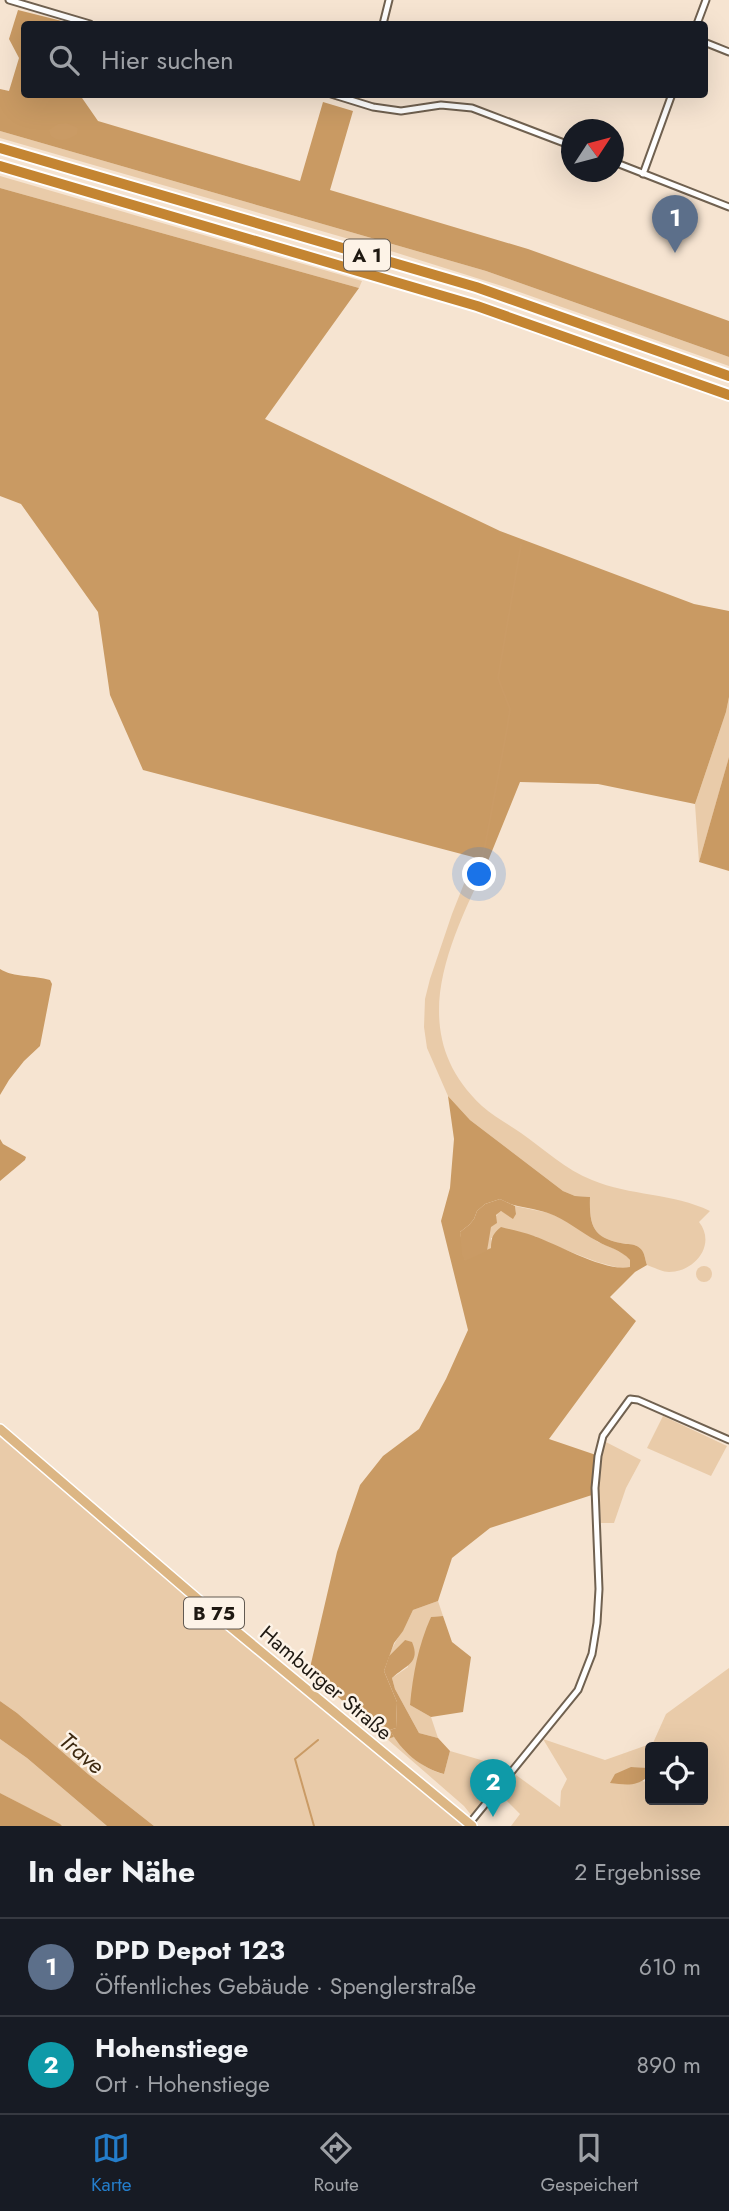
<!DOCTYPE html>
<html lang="de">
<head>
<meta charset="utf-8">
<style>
	:root { --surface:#171b24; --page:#20242c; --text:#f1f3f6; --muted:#9ea1a6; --line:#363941; --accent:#247dca }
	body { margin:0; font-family:Jost,sans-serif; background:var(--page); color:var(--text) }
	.controls { position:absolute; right:21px; bottom:21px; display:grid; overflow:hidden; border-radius:7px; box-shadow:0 7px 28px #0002 }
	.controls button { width:63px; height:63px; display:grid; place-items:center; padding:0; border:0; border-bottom:2px solid var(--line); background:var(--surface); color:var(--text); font:35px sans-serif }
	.compass { position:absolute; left:561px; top:119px; width:63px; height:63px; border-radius:50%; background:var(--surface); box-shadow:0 7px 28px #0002; rotate:54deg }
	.you { position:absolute; left:480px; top:875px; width:24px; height:24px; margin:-18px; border:5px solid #fff; border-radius:50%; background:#1a73e8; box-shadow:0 0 0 10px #1a73e833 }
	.badge { display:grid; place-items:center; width:46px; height:46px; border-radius:50%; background:var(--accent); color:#fff; font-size:23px; font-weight:700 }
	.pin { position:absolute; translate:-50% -58px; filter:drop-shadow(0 2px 4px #0008) }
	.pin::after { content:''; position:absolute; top:37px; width:24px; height:21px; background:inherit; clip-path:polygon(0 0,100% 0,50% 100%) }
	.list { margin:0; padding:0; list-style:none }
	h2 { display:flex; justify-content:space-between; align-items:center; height:91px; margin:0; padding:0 28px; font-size:30px }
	h2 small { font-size:23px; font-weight:400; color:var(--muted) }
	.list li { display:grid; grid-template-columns:46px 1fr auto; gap:21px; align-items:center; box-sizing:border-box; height:98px; padding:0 28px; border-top:2px solid var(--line) }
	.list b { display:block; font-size:26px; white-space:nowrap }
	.list p { margin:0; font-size:23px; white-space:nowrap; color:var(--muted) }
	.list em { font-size:23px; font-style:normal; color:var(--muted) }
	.icon { flex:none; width:38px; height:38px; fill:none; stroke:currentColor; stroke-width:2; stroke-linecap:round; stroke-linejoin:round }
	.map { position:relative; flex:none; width:729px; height:1826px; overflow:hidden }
	.search { position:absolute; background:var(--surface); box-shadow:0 7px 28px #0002; left:21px; right:21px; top:21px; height:77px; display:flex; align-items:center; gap:18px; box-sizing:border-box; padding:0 24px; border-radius:7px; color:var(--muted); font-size:26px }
	.sheet { height:287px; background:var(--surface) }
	nav { display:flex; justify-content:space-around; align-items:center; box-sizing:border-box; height:98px; border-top:2px solid var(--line); background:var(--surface); font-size:19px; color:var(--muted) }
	nav a { display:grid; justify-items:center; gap:4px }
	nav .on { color:var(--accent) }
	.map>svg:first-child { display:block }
</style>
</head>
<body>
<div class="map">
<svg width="729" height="1826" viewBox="0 0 729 1826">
	<rect width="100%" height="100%" fill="#f6e4d1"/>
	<g fill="#e9cba9" fill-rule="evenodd">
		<polygon points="0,131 486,271 729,357 729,366 505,287 394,252 0,138"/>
		<polygon points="0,176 362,281 359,288 0,188"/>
		<polygon points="729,697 729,757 699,862 695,804 726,712"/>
		<path d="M475 856 488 861C450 941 403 1032 482 1106 493 1116 508 1124 521 1133 544 1149 566 1170 592 1180 630 1196 673 1193 710 1211L699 1222C717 1245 694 1272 669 1272 662 1272 653 1267 647 1265 645 1260 645 1253 641 1249 637 1245 632 1244 626 1244 594 1239 589 1228 590 1197L575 1196 563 1191 470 1120 448 1096 427 1048 424 1027 425 999 430 979 452 914Z"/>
		<path d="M515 1206 549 1213 570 1222 598 1242 622 1252 630 1260V1268L623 1269 597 1262 550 1244 535 1236 491 1238V1248L487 1251C488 1238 490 1219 501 1211L508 1215 516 1214Z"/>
		<circle cx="704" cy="1274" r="8"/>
		<polygon points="663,1416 727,1446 711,1476 647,1448"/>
		<polygon points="0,1434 466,1826 154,1826 88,1774 17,1713 0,1701"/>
		<polygon points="600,1439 641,1460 626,1488 614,1523 600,1523 595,1494"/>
		<path d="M438 1601 443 1616 431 1617 410 1705 431 1717 438 1738 419 1733 395 1689 392 1678 408 1667 405 1640 389 1656C395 1640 406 1626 413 1610Z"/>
		<path d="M729 1668V1826H511L520 1814 498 1792 475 1820 464 1806 387 1739 394 1737C408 1753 422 1769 444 1774L450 1751 505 1767 560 1807 561 1791 567 1779 543 1739 605 1760 653 1743 666 1714ZM650 1747H703V1800H650V1774L644 1782 631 1767 650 1768Z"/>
		<polygon points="0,1739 27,1758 107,1826 62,1826 0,1793"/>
	</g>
	<g fill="#c99a63" fill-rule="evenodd">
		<polygon points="18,10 70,23 24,24 24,94 80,95 98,121 300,181 323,102 353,111 330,190 528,249 729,321 729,357 486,271 0,131 0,89 9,91 19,58 9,39"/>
		<polygon points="0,188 359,288 265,419 500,531 694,604 729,611 729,697 726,712 695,804 598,784 520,782 488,861 143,770 110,695 98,612 21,504 0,496"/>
		<polygon points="729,757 729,871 699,862"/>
		<path d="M0 969C14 978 34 975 50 980L52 984 40 1046 24 1061 9 1080 0 1095Z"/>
		<path d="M448 1096 470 1120 563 1191 575 1196 590 1197C589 1228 594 1239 626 1244 632 1244 637 1245 641 1249 645 1253 645 1260 647 1265L635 1272 610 1297 636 1321 549 1439 596 1455 595 1494 490 1528 452 1558 438 1601 413 1610 403 1631 394 1643 384 1671 397 1702 396 1728 390 1730 394 1737 387 1739 309 1672 337 1552 360 1485 383 1456 419 1429 446 1379 468 1330 441 1221 450 1188 454 1139ZM500 1199C515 1208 532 1207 548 1213 567 1220 580 1232 597 1241 609 1248 620 1249 630 1260V1267C607 1273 557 1244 534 1236 523 1232 512 1230 501 1227 493 1233 491 1238 491 1248L465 1260 460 1232 469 1225 474 1219 477 1211 485 1204Z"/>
		<polygon points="0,1139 3,1144 26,1157 25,1160 0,1181"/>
		<path d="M443 1616 452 1642 471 1657 463 1712 431 1717 410 1705C413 1674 418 1646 431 1617Z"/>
		<polygon points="0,1793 60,1824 62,1826 0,1826"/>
	</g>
	<g fill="#ca9b65">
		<path d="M66 123 78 128 77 134C69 140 59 143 51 136L49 130 58 124Z"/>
		<polygon points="500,1199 515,1206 516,1214 513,1219 501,1211 496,1215 497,1223 491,1227 487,1251 465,1261 462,1255 460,1232 469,1225 474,1219 477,1211 485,1204"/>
		<path d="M405 1640 412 1642C421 1663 406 1665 392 1678L395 1689 419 1733 438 1738 450 1751 444 1774C421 1768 401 1751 390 1730L396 1728 397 1702 384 1671 389 1656Z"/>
		<polygon points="0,1701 17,1713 88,1774 154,1826 107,1826 27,1758 0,1739"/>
		<path d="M631 1767 650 1768V1774C639 1787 627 1785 610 1783L615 1774Z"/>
	</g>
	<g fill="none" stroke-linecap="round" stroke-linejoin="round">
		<g stroke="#ca9b65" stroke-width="2">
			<polyline points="477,873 485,846 507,729 510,709 498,678 521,545"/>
			<polyline points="314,1826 295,1759 318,1740"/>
		</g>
		<defs>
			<g id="street">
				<polyline points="9,0 90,24"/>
				<polyline points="383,24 389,0"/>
				<polyline points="697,24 706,0"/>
				<polyline points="704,42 729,52"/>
				<polyline points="331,94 373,107 401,111 441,105 472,108 572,146"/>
				<polyline points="614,162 729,207"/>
				<polyline points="643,174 672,94"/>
				<polyline points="469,1824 578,1690 592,1654 597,1623 599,1589 595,1488 598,1456 603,1436 630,1399 638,1400 729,1440"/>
			</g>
			<polyline id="primary" points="0,1429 208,1608 472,1826"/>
			<g id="highway">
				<polyline points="0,148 476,287 729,376"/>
				<polyline points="0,166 477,306 729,395"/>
			</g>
		</defs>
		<use href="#street" stroke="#706150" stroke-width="9"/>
		<use href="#primary" stroke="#fff" stroke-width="12"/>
		<use href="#highway" stroke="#fff" stroke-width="14"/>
		<use href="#street" stroke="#fff" stroke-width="5"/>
		<use href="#primary" stroke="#dcb684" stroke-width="9"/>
		<use href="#highway" stroke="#c48532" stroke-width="10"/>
	</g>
	<g text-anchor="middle" stroke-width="5" stroke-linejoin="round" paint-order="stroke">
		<g fill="#fdf3e7" stroke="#625a52" stroke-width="2">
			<rect x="344" y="239.5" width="46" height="31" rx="5"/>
			<rect x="184" y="1597.5" width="60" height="31" rx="5"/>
		</g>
		<g font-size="19" font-weight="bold" fill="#1f1912">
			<text x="367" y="262">A 1</text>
			<text x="214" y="1620">B 75</text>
		</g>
		<g font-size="21" fill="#1f1912" stroke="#fdf3e7">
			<text transform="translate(326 1683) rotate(40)" y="7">Hamburger Straße</text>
		</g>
		<g font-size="23" font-style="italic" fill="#3e2a11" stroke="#fdf3e7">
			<text transform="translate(82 1753) rotate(40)" y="8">Trave</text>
		</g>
	</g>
</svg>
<div class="controls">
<button><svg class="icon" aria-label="locate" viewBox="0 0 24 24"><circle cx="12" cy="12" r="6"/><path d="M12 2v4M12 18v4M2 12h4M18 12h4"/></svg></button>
</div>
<svg class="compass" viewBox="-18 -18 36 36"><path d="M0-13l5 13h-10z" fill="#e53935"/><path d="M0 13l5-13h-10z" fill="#9ea1a6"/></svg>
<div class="you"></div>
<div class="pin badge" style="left:675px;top:253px;background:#5c6f8a">1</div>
<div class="pin badge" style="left:493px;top:1817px;background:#0f9aa8">2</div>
<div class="search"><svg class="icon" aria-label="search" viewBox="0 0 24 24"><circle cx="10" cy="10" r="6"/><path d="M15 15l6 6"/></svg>Hier suchen</div>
</div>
<section class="sheet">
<h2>In der Nähe<small>2 Ergebnisse</small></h2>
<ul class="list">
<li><span class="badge" style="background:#5c6f8a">1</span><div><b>DPD Depot 123</b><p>Öffentliches Gebäude · Spenglerstraße</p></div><em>610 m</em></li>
<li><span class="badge" style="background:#0f9aa8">2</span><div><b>Hohenstiege</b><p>Ort · Hohenstiege</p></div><em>890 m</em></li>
</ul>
</section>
<nav>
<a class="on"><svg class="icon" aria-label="map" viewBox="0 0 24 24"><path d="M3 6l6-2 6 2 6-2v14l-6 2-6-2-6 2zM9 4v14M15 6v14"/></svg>Karte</a>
<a><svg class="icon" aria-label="directions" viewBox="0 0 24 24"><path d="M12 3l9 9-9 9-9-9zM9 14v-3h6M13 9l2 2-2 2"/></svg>Route</a>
<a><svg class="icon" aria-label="saved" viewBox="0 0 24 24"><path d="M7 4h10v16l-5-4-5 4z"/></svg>Gespeichert</a>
</nav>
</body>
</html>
